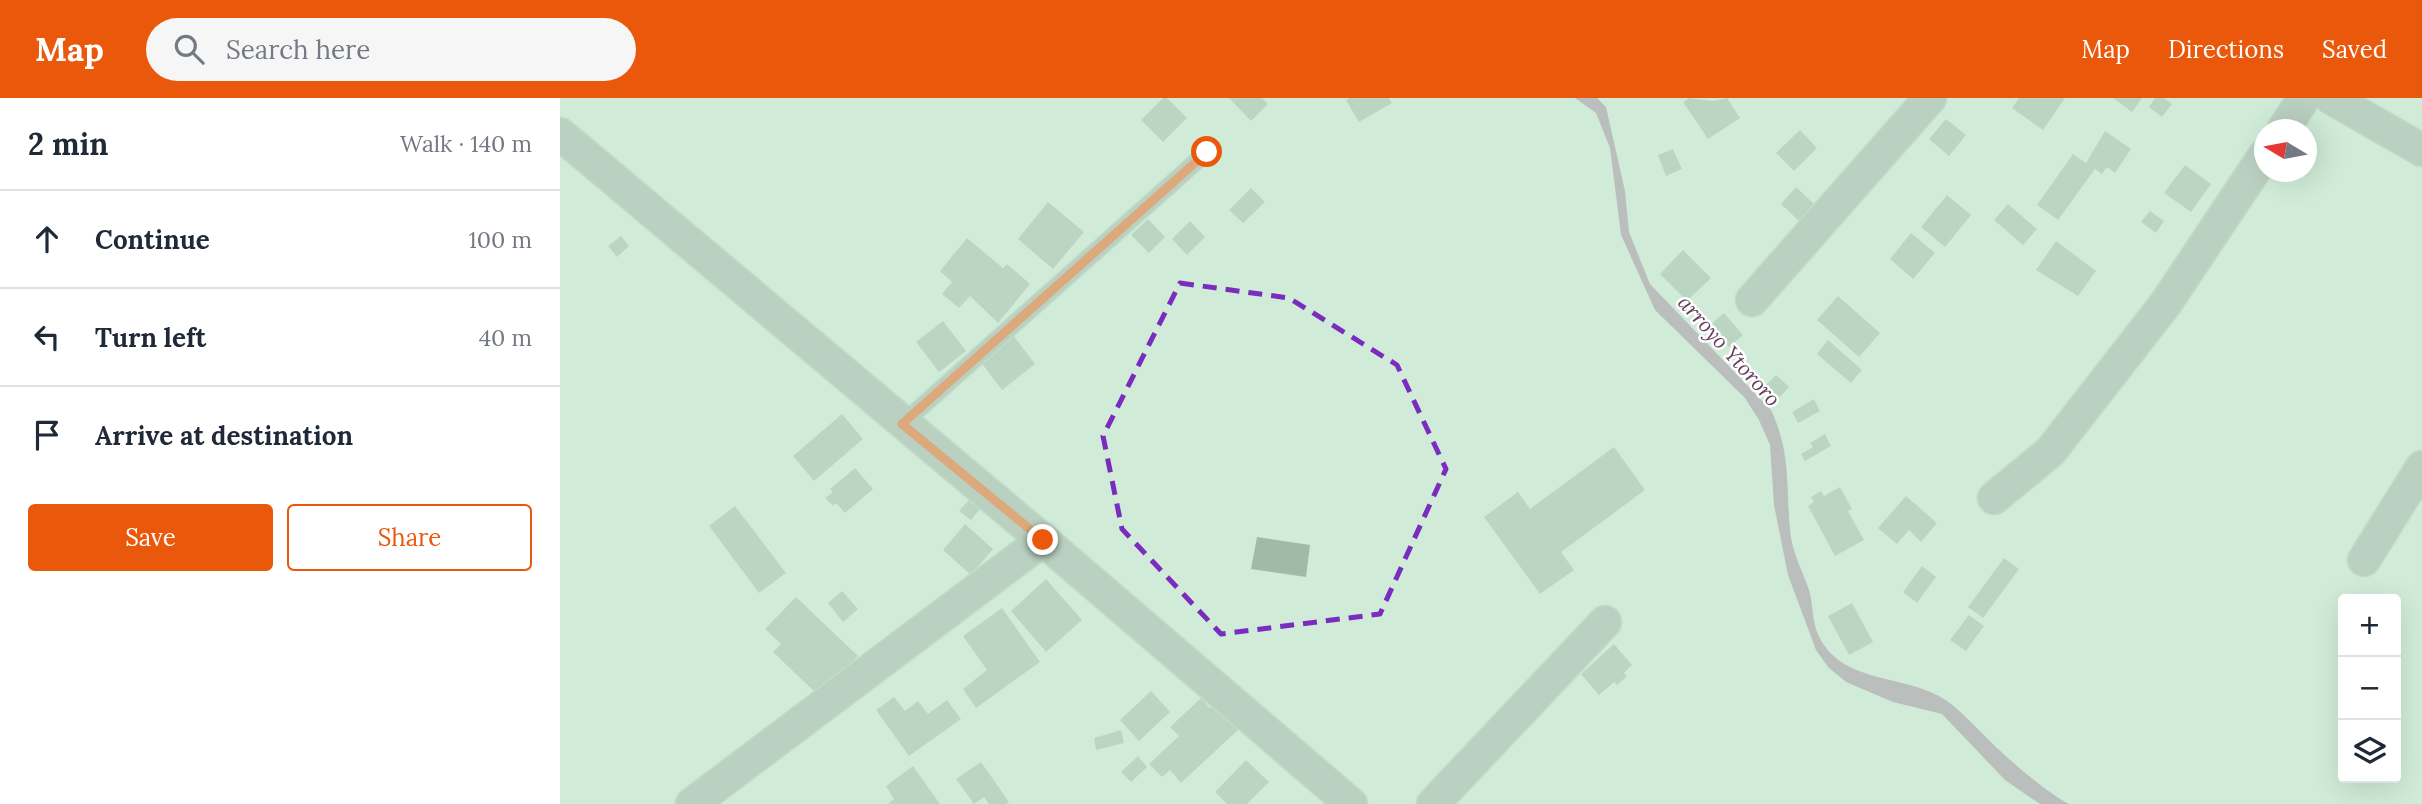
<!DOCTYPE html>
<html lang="en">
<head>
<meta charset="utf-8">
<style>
	:root { --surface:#fff; --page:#f6f6f7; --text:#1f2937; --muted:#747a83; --line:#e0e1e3; --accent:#ea580c }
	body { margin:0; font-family:Lora,serif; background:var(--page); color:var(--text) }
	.controls { position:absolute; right:21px; bottom:21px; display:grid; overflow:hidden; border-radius:7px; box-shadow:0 7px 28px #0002 }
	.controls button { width:63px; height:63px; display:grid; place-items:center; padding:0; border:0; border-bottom:2px solid var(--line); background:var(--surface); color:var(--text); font:35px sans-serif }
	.compass { position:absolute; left:1694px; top:21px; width:63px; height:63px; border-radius:50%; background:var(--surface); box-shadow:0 7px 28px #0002; rotate:280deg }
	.stop { position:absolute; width:21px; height:21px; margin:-16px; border:5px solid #ea580c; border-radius:50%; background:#fff }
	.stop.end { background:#ea580c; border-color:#fff; box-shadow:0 2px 7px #0008 }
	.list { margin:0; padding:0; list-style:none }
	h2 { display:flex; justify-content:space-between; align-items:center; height:91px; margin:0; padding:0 28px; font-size:30px }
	h2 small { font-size:23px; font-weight:400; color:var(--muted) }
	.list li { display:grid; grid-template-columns:46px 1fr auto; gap:21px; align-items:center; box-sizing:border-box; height:98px; padding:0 28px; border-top:2px solid var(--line) }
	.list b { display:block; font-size:26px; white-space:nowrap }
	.list em { font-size:23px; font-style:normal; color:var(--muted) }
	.actions { display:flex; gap:14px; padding:21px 28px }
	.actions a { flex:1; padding:16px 0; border:2px solid var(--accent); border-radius:7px; text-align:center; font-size:24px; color:var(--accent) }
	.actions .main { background:var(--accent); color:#fff }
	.icon { flex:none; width:38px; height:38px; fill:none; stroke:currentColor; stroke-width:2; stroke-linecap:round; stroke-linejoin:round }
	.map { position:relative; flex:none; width:1862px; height:706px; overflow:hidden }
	header { display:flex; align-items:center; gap:42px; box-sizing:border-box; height:98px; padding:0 35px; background:var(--accent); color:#fff }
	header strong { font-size:33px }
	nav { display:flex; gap:38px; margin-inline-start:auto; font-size:24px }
	.search { width:490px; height:63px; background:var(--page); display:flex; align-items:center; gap:18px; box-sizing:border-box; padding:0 24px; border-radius:38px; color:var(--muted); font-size:26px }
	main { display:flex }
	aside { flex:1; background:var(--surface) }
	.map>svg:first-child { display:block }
</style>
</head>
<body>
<header>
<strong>Map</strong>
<div class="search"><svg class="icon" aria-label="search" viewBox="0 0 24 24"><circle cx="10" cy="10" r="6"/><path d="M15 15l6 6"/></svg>Search here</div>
<nav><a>Map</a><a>Directions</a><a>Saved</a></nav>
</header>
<main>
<aside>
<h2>2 min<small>Walk · 140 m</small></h2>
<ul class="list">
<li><svg class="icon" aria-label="ahead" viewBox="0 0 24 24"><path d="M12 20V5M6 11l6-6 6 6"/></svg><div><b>Continue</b></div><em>100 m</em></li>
<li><svg class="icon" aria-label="left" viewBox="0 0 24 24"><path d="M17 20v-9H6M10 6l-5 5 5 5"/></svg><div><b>Turn left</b></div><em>40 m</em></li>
<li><svg class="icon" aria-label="arrive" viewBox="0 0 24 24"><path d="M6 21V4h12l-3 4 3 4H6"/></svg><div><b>Arrive at destination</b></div></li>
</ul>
<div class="actions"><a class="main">Save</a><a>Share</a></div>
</aside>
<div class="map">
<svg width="1862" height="706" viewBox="0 0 1862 706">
	<rect width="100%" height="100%" fill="#d0ecd8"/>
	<path fill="#a18699" d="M1015 0H1037L1046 9 1065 93 1069 134 1090 186 1211 312C1231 354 1226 388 1230 432 1232 455 1242 471 1249 492 1253 505 1252 521 1257 534 1278 585 1338 576 1379 598 1397 608 1408 622 1423 636 1445 659 1482 691 1509 706H1480L1445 682 1382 616 1333 604 1286 584 1268 569 1256 552 1228 477 1214 407 1210 347 1199 322 1185 300 1095 212 1061 137 1050 50 1036 15Z"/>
	<g fill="#9fbba7">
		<polygon points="603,0 607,0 627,20 603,44 581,22"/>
		<polygon points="669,0 702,0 708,6 691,23"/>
		<polygon points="790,0 829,0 832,5 799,24 786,2"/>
		<polygon points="1129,0 1153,3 1167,0 1180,20 1148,41 1123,4"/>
		<polygon points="1459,0 1505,0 1483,32 1452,10"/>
		<polygon points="1553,0 1582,0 1572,14"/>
		<polygon points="1595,0 1604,0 1612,6 1602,19 1589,9"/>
		<polygon points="1386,21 1406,37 1389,58 1369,41"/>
		<polygon points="1240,32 1257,50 1234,73 1216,55"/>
		<polygon points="1545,33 1571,51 1555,75 1547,69 1542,76 1535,71 1498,122 1477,107 1513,56 1526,65"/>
		<polygon points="1113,51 1122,71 1106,78 1098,57"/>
		<polygon points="1625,67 1651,86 1631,114 1604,95"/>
		<polygon points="1236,89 1254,106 1239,123 1221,106"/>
		<polygon points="691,90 705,104 683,125 669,112"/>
		<polygon points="1387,97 1411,117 1385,149 1361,129"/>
		<polygon points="488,104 524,134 493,171 458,141"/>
		<polygon points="1448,106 1477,131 1463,147 1434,122"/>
		<polygon points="1590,113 1604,123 1596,135 1581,124"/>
		<polygon points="588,121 605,139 589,155 571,137"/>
		<polygon points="630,123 645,139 627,157 612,141"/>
		<polygon points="1351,135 1375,155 1353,181 1330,161"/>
		<polygon points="61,138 69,148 57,159 48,148"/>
		<polygon points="407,140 443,170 447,166 470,186 438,225 410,198 399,210 382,196 392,184 380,173"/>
		<polygon points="1496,143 1536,173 1518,198 1476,172"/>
		<polygon points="1123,152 1151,180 1127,203 1100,176"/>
		<polygon points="1278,198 1320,235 1299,259 1257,222"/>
		<polygon points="1164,215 1183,237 1169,249 1150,227"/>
		<polygon points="383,223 406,253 379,274 356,244"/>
		<polygon points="453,237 475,266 442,292 420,263"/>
		<polygon points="1268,242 1302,272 1291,285 1257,256"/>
		<polygon points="1216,277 1229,289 1218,301 1205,288"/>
		<polygon points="1254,301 1260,313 1238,325 1232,314"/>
		<polygon points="282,316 303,341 254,383 233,358"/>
		<polygon points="1265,336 1271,348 1245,363 1241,356 1253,349 1250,345"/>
		<polygon points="1054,349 1085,392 1001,454 1014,472 980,496 924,419 958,394 970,411"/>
		<polygon points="295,370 313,391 285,415 276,405 273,408 265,400 273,394 270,391"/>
		<polygon points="1280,389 1292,411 1288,413 1304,442 1275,458 1248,408 1254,404 1251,399 1261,393 1264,398"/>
		<polygon points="1346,398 1377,425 1361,444 1349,432 1337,446 1318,430"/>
		<polygon points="409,402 420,411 411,422 399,413"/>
		<polygon points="175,408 226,475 199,495 149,428"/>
		<polygon points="405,426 433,451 411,477 383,452"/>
		<polygon points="697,439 750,447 746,479 691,471"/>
		<polygon points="1444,460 1459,471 1423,520 1408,509"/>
		<polygon points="1362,468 1376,479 1357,505 1343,494"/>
		<polygon points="486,481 522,522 486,554 451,513"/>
		<polygon points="282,493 298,511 283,524 268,505"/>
		<polygon points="236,499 298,558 260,599 213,554 221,546 205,531"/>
		<polygon points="1292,505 1313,544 1289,557 1268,518"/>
		<polygon points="442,510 480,564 416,610 403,591 427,572 403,538"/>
		<polygon points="1409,517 1424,528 1406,553 1390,542"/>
		<polygon points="1054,546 1072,567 1064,575 1067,578 1057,587 1054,584 1039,597 1021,576"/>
		<polygon points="591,593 610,614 579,643 560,622"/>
		<polygon points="334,599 345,613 358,603 368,616 387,602 401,621 349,658 316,612"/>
		<polygon points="641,600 650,610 654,606 678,632 621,685 610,672 602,679 589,666 619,638 610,629"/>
		<polygon points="561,632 564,645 536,652 534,640"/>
		<polygon points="578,658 587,669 571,684 561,674"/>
		<polygon points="686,662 709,684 687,706 667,706 655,694"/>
		<polygon points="421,664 449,704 446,706 429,706 424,699 414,706 396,681"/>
		<polygon points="353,668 380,706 328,706 334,701 326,688"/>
	</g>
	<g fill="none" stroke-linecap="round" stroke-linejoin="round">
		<defs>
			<polyline id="service" points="342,326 647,54"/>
			<g id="minor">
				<polyline points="1771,0 1862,52"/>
				<polyline points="1723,32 1744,0"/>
				<polyline points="0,36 483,442 791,706"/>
				<polyline points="1192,202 1370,0"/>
				<polyline points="1434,400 1490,354 1606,205 1704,58"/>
				<polyline points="1804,462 1862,369"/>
				<polyline points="132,706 483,442"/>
				<polyline points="873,706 1045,524"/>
			</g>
		</defs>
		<use href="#service" stroke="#b0c9b8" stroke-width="19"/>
		<use href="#minor" stroke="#b0c9b8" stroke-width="35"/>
		<use href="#service" stroke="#a1ada4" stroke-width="16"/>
		<use href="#minor" stroke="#a1ada4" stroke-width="32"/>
	</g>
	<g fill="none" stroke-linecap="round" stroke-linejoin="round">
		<polyline stroke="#ea580c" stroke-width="9" points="483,442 342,326 647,54"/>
	</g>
	<path d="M0 0H1862V706H0ZM620 185 729 200 837 267 886 371 820 516 661 536 562 431 543 338Z" fill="#d0ecd8" fill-opacity=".55" fill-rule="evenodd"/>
	<path fill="none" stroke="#7b2cbf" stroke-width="5" stroke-dasharray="14 9" stroke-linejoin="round" d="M620 185 729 200 837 267 886 371 820 516 661 536 562 431 543 338Z"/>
	<g text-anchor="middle" stroke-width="5" stroke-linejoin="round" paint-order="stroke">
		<g font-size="21" font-style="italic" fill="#663d5c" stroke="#fff">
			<text transform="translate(1169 253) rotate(48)" y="7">arroyo Ytororo</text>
		</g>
	</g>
</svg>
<div class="controls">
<button>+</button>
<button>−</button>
<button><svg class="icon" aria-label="layers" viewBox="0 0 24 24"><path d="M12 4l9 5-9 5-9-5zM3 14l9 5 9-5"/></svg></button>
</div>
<svg class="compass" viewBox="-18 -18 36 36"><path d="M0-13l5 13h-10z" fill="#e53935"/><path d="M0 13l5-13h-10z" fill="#747a83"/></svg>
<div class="stop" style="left:647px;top:54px"></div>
<div class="stop end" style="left:483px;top:442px"></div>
</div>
</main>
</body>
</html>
